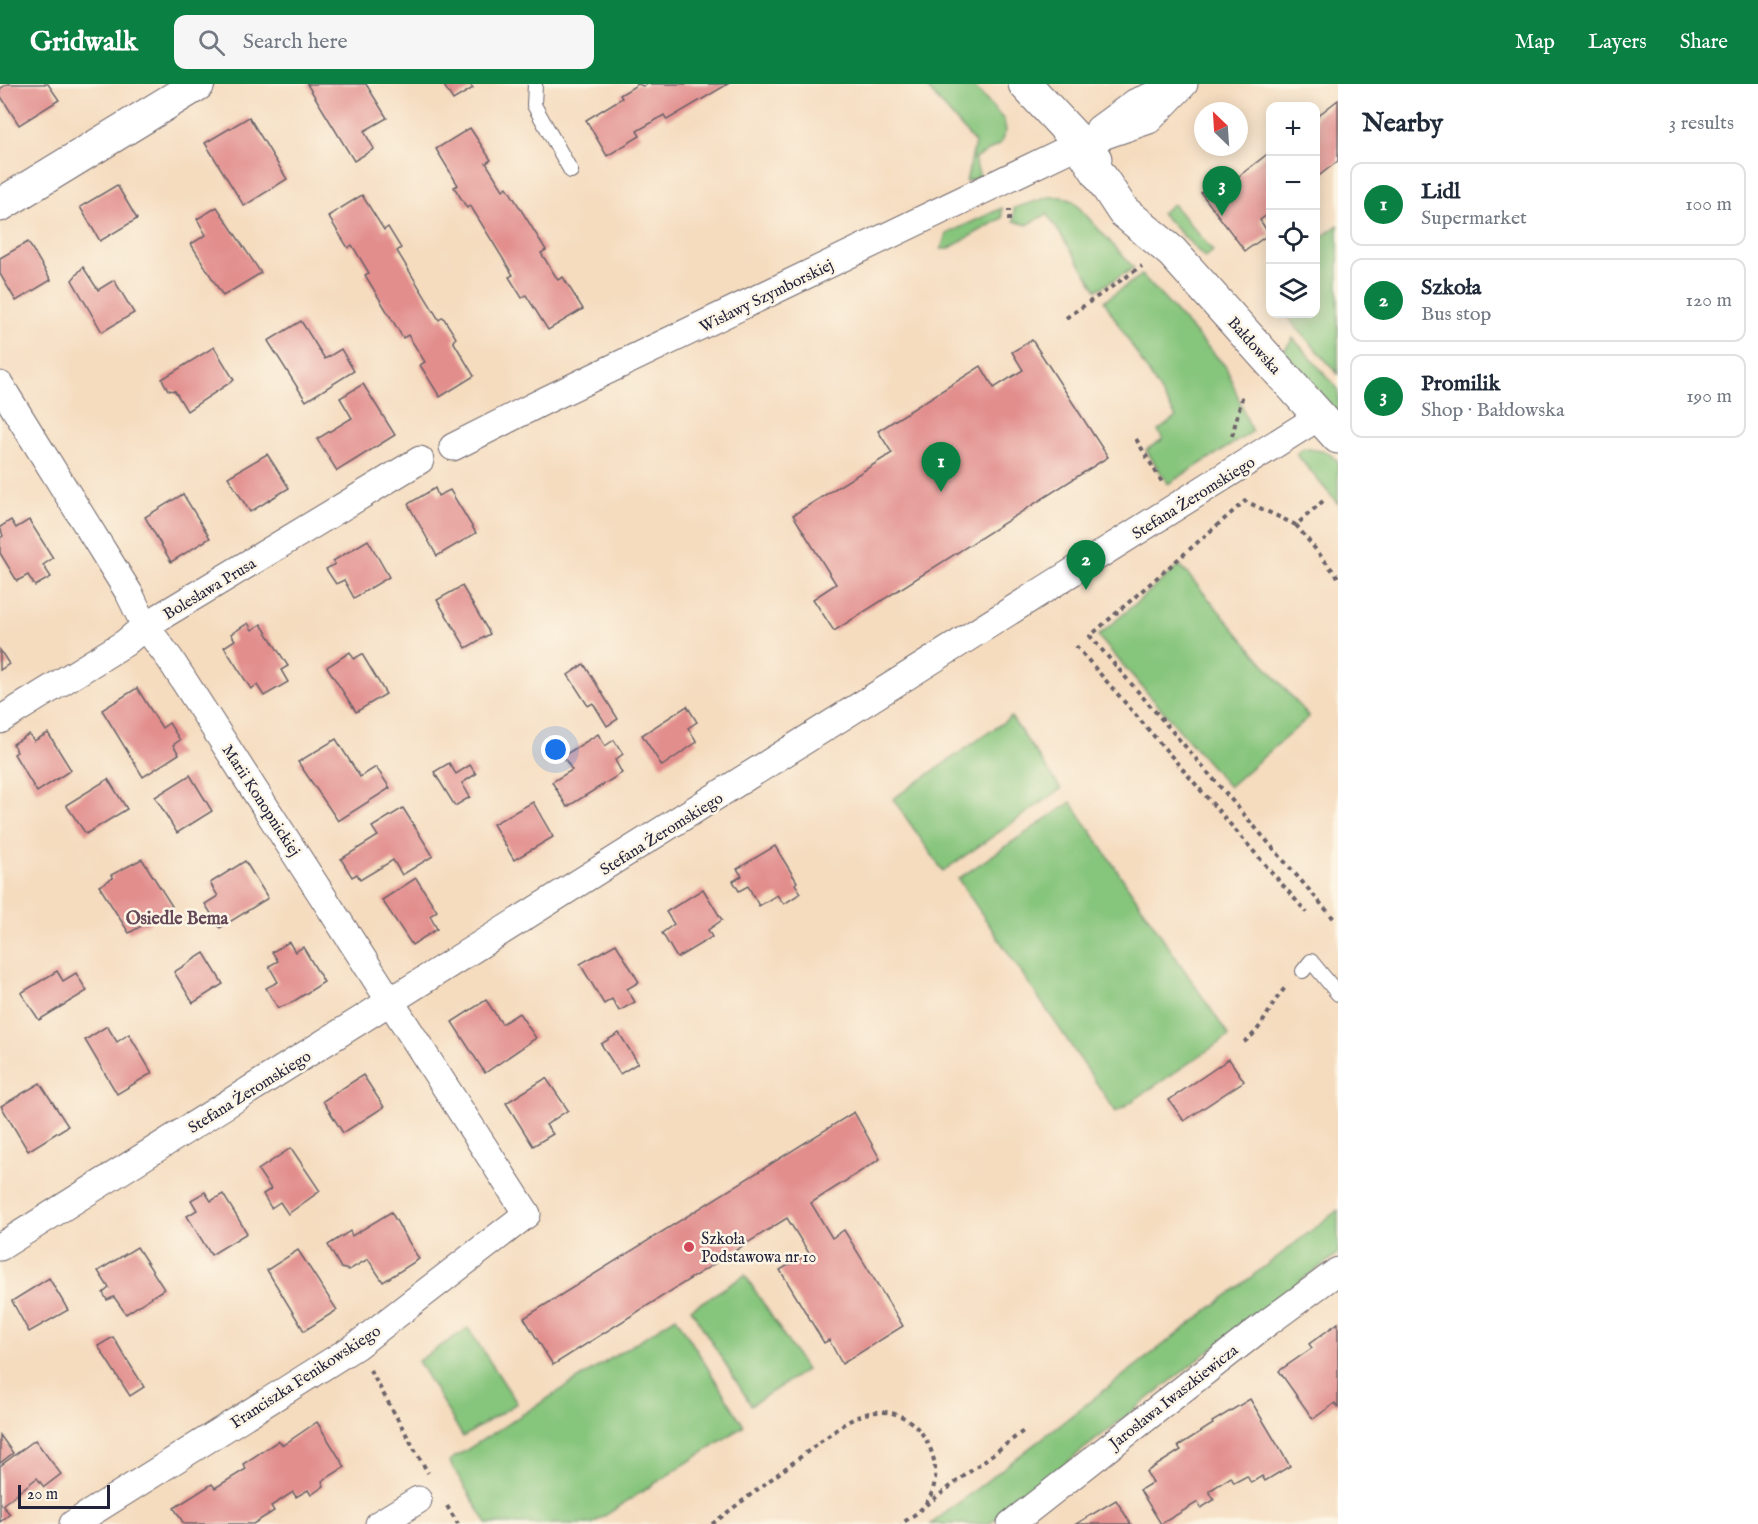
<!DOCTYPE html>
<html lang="en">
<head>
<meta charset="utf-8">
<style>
	:root { --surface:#fff; --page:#f6f6f7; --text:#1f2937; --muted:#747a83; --line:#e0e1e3; --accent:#0b8043 }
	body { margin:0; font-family:"IM FELL English",serif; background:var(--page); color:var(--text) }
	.controls { position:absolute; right:18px; top:18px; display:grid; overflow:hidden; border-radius:12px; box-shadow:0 3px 15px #0003 }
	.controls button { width:54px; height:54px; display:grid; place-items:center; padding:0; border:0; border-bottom:2px solid var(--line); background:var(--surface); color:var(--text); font:30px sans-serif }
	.compass { position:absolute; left:1194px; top:18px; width:54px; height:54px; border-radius:50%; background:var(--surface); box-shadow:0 3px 15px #0003; rotate:335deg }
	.scale { position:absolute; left:18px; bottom:15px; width:92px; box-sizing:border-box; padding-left:6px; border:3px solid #22223b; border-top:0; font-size:16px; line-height:21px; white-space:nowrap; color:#22223b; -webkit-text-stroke:4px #fcf5e5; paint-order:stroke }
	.you { position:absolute; left:556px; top:666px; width:21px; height:21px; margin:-15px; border:4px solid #fff; border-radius:50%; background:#1a73e8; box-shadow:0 0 0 9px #1a73e833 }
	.badge { display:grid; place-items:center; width:39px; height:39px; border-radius:50%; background:var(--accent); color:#fff; font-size:20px; font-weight:700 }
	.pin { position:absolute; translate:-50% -50px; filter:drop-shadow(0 2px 3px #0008) }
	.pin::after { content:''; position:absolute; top:32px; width:21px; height:18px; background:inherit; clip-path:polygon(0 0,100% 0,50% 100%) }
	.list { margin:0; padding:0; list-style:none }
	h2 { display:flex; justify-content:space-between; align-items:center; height:78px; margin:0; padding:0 24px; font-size:26px }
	h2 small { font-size:20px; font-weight:400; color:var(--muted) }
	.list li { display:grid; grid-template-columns:39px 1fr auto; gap:18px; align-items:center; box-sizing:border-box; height:84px; margin:0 12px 12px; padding:0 12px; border:2px solid var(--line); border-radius:12px }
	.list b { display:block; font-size:22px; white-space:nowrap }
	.list p { margin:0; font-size:20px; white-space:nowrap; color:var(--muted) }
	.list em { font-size:20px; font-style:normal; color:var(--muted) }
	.icon { flex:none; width:33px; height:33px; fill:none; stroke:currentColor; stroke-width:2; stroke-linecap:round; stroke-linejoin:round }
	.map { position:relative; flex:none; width:1338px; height:1440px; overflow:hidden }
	header { display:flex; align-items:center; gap:36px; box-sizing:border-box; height:84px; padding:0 30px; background:var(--accent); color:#fff }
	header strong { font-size:28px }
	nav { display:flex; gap:33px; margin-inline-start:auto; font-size:21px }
	.search { width:420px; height:54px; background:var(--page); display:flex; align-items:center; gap:15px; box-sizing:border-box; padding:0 21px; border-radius:12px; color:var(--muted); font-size:22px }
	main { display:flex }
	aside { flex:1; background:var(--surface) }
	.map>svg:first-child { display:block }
</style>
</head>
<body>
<header>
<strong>Gridwalk</strong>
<div class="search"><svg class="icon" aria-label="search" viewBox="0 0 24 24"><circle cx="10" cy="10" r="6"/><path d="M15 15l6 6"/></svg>Search here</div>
<nav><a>Map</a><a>Layers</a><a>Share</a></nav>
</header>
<main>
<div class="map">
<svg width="1338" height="1440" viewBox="0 0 1338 1440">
	<rect width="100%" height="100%" fill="#fcf5e5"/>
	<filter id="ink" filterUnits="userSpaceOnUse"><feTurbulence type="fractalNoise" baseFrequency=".0167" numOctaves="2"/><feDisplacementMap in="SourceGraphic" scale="12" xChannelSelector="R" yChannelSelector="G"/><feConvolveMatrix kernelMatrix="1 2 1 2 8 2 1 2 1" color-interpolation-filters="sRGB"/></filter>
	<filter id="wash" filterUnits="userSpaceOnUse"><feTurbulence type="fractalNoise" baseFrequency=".008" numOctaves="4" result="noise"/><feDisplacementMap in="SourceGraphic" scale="24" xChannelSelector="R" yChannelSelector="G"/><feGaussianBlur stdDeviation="1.35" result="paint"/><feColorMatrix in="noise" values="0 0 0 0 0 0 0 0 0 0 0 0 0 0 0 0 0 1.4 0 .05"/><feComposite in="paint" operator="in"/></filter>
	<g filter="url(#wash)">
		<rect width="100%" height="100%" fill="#f5dcbf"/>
		<g fill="#86c57c" stroke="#54745c" stroke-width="1.5">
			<polygon points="924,0 972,0 1004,36 1006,47 1000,60 974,75 980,92 966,98 975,59"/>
			<polygon points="1049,113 1063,113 1073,117 1134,184 1097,206 1047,130 1027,141 1014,137 1014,124"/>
			<polygon points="1173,120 1213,167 1205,174 1161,129"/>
			<polygon points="1002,124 1002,134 948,165 941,165 946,150"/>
			<polygon points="1338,141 1338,290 1287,233 1292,230 1316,230 1316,157"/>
			<polygon points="1142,191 1226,283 1252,348 1168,400 1146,366 1163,355 1158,347 1176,333 1104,217"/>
			<polygon points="1293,254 1338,305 1338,330 1284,267"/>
			<polygon points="1303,364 1327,368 1338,377 1338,420 1296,370"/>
			<polygon points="1180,481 1309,633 1229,703 1098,552"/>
			<polygon points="1011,633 1061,705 943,787 893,715"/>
			<polygon points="1071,718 1229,952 1116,1028 958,795"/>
			<polygon points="1338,1126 1338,1170 1282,1210 988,1440 931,1440"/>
			<polygon points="745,1191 806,1286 751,1321 691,1225"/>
			<polygon points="676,1233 744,1342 592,1440 487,1440 449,1377"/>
			<polygon points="468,1244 517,1319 463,1353 418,1277"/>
		</g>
		<g id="blocks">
			<g fill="#e28e8d">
				<polygon points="7,0 48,0 59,16 19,41 0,11 0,5"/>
				<polygon points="307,0 366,0 387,34 364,47 374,65 354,77"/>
				<polygon points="443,0 470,0 473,4 453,16"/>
				<polygon points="638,0 643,2 647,0 728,0 667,36 664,31 651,39 637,47 640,52 607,72 586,36 622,14 620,11"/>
				<polygon points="1338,16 1338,77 1316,94 1316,33"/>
				<polygon points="249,33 287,95 244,122 205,59"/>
				<polygon points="470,44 491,76 486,79 503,106 507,103 546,166 541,169 558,196 563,193 583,225 548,246 526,211 522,214 509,193 513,191 470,121 467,124 454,103 458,101 436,65"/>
				<polygon points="1270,68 1270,129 1260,136 1269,150 1245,167 1201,109 1224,91 1230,99"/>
				<polygon points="117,101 137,135 100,157 80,123"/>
				<polygon points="362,111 384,146 388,143 401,164 397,167 439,236 443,233 456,254 453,257 474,292 440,313 420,281 425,278 408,251 403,254 365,191 369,189 352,161 348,164 328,132"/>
				<polygon points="217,123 261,189 223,212 191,160 206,151 197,135"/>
				<polygon points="28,158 51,196 16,217 0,190 0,174"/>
				<polygon points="83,183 98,206 114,196 134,229 102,248 72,196"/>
				<polygon points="301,237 325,275 341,265 354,287 306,317 268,257"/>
				<polygon points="1032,256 1108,373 834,547 813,515 836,500 793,431 892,369 878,347 981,282 994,304 1023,286 1012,268"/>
				<polygon points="214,263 234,296 187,327 175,307 168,306 162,295"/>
				<polygon points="363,300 395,351 337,387 317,355 352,334 340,314"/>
				<polygon points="267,370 289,404 250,428 228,393"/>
				<polygon points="435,404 438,412 450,406 476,449 437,472 408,420"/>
				<polygon points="183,410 210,454 171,478 145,433"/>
				<polygon points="11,436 16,444 29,436 53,474 43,481 51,493 35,502 28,491 17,497 0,469 0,454 3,452 0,443"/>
				<polygon points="368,456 389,493 354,514 344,496 336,500 326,485 335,480 333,477"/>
				<polygon points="462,502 490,550 466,564 437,516"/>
				<polygon points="248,539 252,546 261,540 288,582 281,586 288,598 264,612 257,601 251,605 224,563 235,556 231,550"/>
				<polygon points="0,566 9,580 0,586"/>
				<polygon points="350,568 354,575 362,570 386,610 356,628 327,583"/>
				<polygon points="584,580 618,635 607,642 593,619 588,622 568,591"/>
				<polygon points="137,604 162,644 169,639 180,656 173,661 179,670 143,693 102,626"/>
				<polygon points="687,622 697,638 688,644 697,658 662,682 642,651"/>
				<polygon points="48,649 71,686 37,708 14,670 17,668 13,660 29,650 34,657"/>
				<polygon points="598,650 605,662 614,656 623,670 615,676 622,689 567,723 552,698 572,686 563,672"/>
				<polygon points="336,655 360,693 376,683 390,704 338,737 298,678"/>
				<polygon points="449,679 456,690 470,681 476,690 462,699 470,713 455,722 434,688"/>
				<polygon points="190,691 212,727 177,749 155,713"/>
				<polygon points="108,695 127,725 86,750 66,721"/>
				<polygon points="533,718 553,753 514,776 493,740"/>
				<polygon points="403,724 433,772 402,791 393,776 360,796 357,790 352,793 341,775 378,752 372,743"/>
				<polygon points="775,762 797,798 795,800 801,809 784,820 777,811 759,822 748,802 739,807 733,797 742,792 737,785"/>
				<polygon points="142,775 172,822 146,842 145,840 129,849 99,802 113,794 111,791"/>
				<polygon points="245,777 268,814 220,844 205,820 218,812 210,799"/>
				<polygon points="416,794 437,827 430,832 437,845 412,861 382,816"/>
				<polygon points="703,805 722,836 708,846 712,853 677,874 662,849 674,840 666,828"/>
				<polygon points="289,858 295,868 303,863 324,898 291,919 278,924 266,904 278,898 269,882 278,877 272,868"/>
				<polygon points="616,860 639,898 627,905 635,918 619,927 612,915 604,920 580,880"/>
				<polygon points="204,869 223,900 193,919 174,888"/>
				<polygon points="57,887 63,897 76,889 87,907 39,936 21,909"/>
				<polygon points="486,916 502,940 519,929 536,954 485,989 452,938"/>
				<polygon points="107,942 117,958 129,950 152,989 117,1010 85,956"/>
				<polygon points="619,949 638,979 620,990 601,960"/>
				<polygon points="1229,975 1244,997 1184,1037 1169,1016"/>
				<polygon points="363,991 384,1023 343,1049 323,1017"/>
				<polygon points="546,994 568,1026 546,1041 553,1050 533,1062 506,1019"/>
				<polygon points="40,999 68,1042 28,1067 1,1022"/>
				<polygon points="854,1028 880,1075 811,1119 832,1154 844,1146 903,1242 842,1280 829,1256 824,1259 780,1186 809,1169 787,1134 553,1281 524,1234"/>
				<polygon points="291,1064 320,1107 288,1130 280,1118 271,1124 263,1110 271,1105 258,1086"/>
				<polygon points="205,1108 211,1117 223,1110 247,1149 211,1171 187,1132 197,1126 191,1116"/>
				<polygon points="391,1128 419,1175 383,1198 368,1175 349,1186 341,1184 328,1161 350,1147 352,1152"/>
				<polygon points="137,1163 164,1205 126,1230 114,1213 107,1216 103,1209 109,1204 98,1187"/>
				<polygon points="298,1166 337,1226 304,1247 267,1186"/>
				<polygon points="49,1194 68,1226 29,1248 12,1217"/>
				<polygon points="1338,1239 1338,1323 1335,1319 1313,1335 1279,1287 1312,1264 1309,1260"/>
				<polygon points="113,1253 144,1303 130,1312 98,1262"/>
				<polygon points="1250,1315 1290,1382 1265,1397 1262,1392 1251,1399 1247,1392 1234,1399 1231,1393 1209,1407 1214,1416 1201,1424 1198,1418 1161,1440 1140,1406 1153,1398 1146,1388 1181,1366 1178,1362 1213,1340 1212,1338"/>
				<polygon points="317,1338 345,1383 322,1397 324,1402 311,1411 308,1406 296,1413 293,1408 271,1422 274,1427 253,1440 184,1440 174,1424 212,1400 215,1404 246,1385 243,1380 278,1357 283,1361"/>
				<polygon points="0,1351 13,1369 0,1379"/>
				<polygon points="35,1356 61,1390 44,1403 37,1394 2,1421 10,1430 0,1438 0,1382"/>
				<polygon points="1116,1416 1131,1440 1076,1440"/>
			</g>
		</g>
	</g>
	<g filter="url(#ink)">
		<use href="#blocks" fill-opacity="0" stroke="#6c6369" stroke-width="1.5"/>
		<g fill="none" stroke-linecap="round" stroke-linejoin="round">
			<defs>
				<g id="lane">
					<polyline points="535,0 534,21 571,87"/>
					<polyline points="1303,887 1311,877 1338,910"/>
				</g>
				<g id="street">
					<polyline points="1099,45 1136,18 1178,2"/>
					<polyline points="0,301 129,509 145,542 170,575 527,1130 356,1262 73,1440"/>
					<polyline points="453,363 544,317 1079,60 1149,36 1184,0"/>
					<polyline points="0,636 125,559 145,542 420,376"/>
					<polyline points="0,1163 1320,332"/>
					<polyline points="379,1440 418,1416"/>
					<polyline points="1011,1440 1267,1239 1338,1187"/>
				</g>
				<g id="secondary">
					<polyline points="1025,0 1095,75"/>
					<polyline points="1079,60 1123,127 1172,168 1338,353"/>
					<polyline points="0,121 198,0"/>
				</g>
			</defs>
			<use href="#lane" stroke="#6c6369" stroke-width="16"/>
			<use href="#street" stroke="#6c6369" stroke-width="29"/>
			<use href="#secondary" stroke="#6c6369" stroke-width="35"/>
			<g stroke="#6c6369" stroke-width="4" stroke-dasharray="4.5 4.5" stroke-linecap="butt">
				<polyline points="1009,137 1009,125"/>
				<polyline points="1066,234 1142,182"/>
				<polyline points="1232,352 1243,310"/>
				<polyline points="1136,355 1162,398"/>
				<polyline points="1323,417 1296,441 1338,493"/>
				<polyline points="1296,441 1245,417 1090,552 1335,836"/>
				<polyline points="1076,562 1307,829"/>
				<path d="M1244 958C1265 944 1269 920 1287 902"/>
				<polyline points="370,1286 428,1389"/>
				<polyline points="926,1421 1026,1345"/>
				<polyline points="447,1422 458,1440"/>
				<path d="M712 1440 844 1340C856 1333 868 1327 883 1328 926 1329 952 1391 923 1423 917 1430 908 1435 901 1440"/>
			</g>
			<use href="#lane" stroke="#fff" stroke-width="14"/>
			<use href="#street" stroke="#fff" stroke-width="27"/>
			<use href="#secondary" stroke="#fff" stroke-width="33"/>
		</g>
	</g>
	<circle fill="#d1495b" stroke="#fcf5e5" stroke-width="2" cx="689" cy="1163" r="6"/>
	<g text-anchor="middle" stroke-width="5" stroke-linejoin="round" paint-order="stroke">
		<g font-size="16" fill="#22223b" stroke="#fcf5e5">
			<text transform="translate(766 211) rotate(-26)" y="6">Wisławy Szymborskiej</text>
			<text transform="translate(1255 261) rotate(48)" y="6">Bałdowska</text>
			<text transform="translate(1193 413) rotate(-32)" y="6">Stefana Żeromskiego</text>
			<text transform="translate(209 504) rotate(-31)" y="6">Bolesława Prusa</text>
			<text transform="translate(262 716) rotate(57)" y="6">Marii Konopnickiej</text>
			<text transform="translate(661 749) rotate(-32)" y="6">Stefana Żeromskiego</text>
			<text transform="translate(249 1007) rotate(-32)" y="6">Stefana Żeromskiego</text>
			<text transform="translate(305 1292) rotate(-33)" y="6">Franciszka Fenikowskiego</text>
			<text transform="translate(1173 1312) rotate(-38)" y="6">Jarosława Iwaszkiewicza</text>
		</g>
		<g font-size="16" fill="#22223b" stroke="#fcf5e5" text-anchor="start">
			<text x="701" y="1160">Szkoła<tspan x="701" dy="18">Podstawowa nr 10</tspan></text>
		</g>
		<g font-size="18" font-weight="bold" fill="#654858" stroke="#fcf5e5">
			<text x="177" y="840">Osiedle Bema</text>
		</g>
	</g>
</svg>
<div class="controls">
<button>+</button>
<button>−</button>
<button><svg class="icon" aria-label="locate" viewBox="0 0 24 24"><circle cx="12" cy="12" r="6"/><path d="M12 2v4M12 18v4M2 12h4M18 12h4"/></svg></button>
<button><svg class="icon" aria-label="layers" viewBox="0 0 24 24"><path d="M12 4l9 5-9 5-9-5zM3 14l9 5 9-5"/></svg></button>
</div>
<svg class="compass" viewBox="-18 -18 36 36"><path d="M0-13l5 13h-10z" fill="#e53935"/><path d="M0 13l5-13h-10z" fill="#747a83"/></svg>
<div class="scale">20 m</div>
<div class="you"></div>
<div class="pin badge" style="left:941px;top:408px">1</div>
<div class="pin badge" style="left:1086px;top:506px">2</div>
<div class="pin badge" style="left:1222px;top:132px">3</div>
</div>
<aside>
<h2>Nearby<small>3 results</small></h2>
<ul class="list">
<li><span class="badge">1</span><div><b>Lidl</b><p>Supermarket</p></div><em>100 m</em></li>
<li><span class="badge">2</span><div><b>Szkoła</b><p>Bus stop</p></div><em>120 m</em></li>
<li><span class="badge">3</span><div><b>Promilik</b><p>Shop · Bałdowska</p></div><em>190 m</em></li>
</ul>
</aside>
</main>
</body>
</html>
